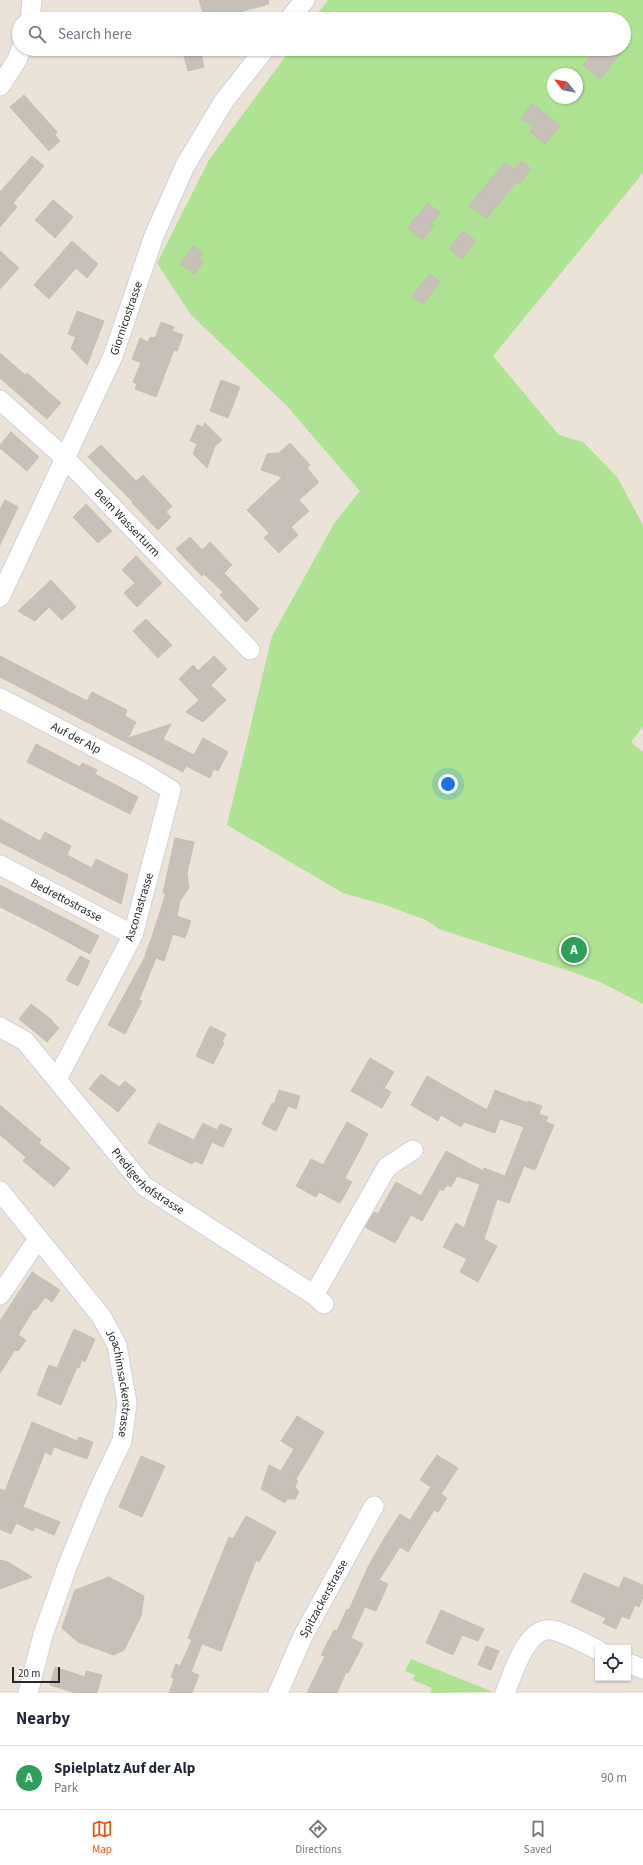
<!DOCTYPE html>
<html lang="en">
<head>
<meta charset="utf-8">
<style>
	:root { --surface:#fff; --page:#f6f6f7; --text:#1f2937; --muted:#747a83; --line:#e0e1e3; --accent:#ea580c }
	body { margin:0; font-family:"Source Sans 3",sans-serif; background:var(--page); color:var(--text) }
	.controls { position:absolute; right:12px; bottom:12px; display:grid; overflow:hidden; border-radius:0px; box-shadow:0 1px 3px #0004 }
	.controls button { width:36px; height:36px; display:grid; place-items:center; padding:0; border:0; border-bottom:1px solid var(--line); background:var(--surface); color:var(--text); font:20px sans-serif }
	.compass { position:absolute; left:547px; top:68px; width:36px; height:36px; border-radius:50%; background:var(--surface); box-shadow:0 1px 3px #0004; rotate:301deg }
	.scale { position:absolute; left:12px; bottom:10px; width:48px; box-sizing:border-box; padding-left:4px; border:2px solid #272727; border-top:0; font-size:11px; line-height:14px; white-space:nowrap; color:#272727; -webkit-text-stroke:3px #fff; paint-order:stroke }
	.you { position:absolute; left:448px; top:784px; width:14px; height:14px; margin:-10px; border:3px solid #fff; border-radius:50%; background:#1a73e8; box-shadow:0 0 0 6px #1a73e833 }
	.badge { display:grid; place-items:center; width:26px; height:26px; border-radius:50%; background:var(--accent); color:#fff; font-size:13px; font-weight:700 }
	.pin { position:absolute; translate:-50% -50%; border:2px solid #fff; box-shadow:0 1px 4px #0006 }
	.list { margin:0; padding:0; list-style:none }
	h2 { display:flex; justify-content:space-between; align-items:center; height:52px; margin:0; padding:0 16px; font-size:17px }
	h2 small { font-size:13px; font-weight:400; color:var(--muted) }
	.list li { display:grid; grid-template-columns:26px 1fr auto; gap:12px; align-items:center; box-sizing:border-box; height:64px; padding:0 16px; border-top:1px solid var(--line) }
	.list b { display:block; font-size:15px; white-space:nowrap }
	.list p { margin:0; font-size:13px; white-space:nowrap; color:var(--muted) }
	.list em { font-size:13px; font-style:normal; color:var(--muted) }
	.icon { flex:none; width:22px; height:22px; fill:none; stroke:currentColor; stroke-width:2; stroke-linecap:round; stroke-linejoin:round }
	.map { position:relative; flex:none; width:643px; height:1693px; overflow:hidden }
	.search { position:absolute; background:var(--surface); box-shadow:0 1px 3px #0004; left:12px; right:12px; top:12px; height:44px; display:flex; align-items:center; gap:10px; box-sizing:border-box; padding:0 14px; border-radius:22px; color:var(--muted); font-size:15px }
	.sheet { height:116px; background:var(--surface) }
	nav { display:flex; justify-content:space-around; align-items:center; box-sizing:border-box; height:56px; border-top:1px solid var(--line); background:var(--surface); font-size:11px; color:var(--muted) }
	nav a { display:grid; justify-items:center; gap:2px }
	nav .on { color:var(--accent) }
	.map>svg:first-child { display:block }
</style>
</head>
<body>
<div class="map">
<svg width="643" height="1693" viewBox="0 0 643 1693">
	<rect width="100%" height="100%" fill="#ebe3d8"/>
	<g fill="#ade392" fill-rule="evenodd">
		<path d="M328 0H643V173L493 356 559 435 583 442 617 477 643 525V727L631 742 643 752V1004L600 982 569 971 439 929 426 920 385 905 343 893 227 825 272 636 335 522 360 491 286 405 191 315 157 263 209 160 291 49H624V19H313ZM553 74H577V98H553Z"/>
		<polygon points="411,1659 493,1692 430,1693 432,1688 413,1680 415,1675 405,1671"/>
	</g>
	<g fill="#c6c0b8" stroke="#c6bfb2">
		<polygon points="199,0 268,0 269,4 221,17 222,19 205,19"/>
		<polygon points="182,49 200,49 204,67 188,71"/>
		<polygon points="597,49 624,49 600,79 583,65"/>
		<polygon points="24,95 57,132 55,135 60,141 49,151 10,107"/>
		<polygon points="532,103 560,126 545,144 530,132 533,127 521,118"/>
		<polygon points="32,156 44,166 13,203 17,207 0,227 0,192"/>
		<polygon points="522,161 531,169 519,184 516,182 487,218 469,206 505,162 514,169"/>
		<polygon points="53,200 73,217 55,238 35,220"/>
		<polygon points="428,203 440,213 431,224 434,226 422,240 407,228"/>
		<polygon points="463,231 476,241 462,259 449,249"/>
		<polygon points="72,241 98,264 87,278 76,268 49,299 34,285"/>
		<polygon points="193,246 203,253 199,259 203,262 195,274 180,264"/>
		<polygon points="0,251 19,268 0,289"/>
		<polygon points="430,274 440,282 423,304 412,296"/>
		<polygon points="77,311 104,321 87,365 71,348 76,337 68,334"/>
		<polygon points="161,322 174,327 172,331 183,335 177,351 174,350 156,397 135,389 137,384 133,382 141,363 132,359 140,338 148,342 150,337 155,338"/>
		<polygon points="0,353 25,375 27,373 61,403 47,419 0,378"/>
		<polygon points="221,380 240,387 228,418 210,411"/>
		<polygon points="205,423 222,440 215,446 207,468 193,454 197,444 190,441 197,425 203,427"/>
		<polygon points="11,432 39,457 27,471 0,448 0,445"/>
		<polygon points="290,443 310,465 307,468 319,482 299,500 309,511 291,527 298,535 279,553 264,538 269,533 247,510 282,477 261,470 267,454 279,453"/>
		<polygon points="101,445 136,481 143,475 172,506 166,512 171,517 158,530 132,503 133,502 88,457"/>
		<polygon points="5,500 18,507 0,545 0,510"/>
		<polygon points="86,504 112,531 98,543 73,517"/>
		<polygon points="190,537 202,550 210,542 232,565 224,573 259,609 246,622 220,595 223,592 204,574 202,576 176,549"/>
		<polygon points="136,556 162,583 137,607 124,593 135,583 122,570"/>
		<polygon points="51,580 76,607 62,620 49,607 35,621 18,611"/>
		<polygon points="146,619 172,645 158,658 133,631"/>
		<polygon points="0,656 87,701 92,692 127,710 125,716 136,722 128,738 171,724 163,739 194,755 203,738 228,752 218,771 214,769 210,778 186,766 183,772 0,677"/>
		<polygon points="214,656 227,669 211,685 226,700 203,722 186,712 199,700 179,679 193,665 198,671"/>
		<polygon points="36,744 80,767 82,763 89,766 97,770 95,774 138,797 130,814 27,762"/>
		<polygon points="0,819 40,841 45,832 71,846 67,855 92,868 96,859 128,875 121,904 0,842"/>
		<polygon points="175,838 194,842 187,873 189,888 180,901 177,916 191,921 185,938 173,934 164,961 156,958 139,1000 142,1001 125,1034 108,1025 146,955 145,955 152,937 166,893 163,893"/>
		<polygon points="0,885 99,936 90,954 38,926 0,907"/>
		<polygon points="80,956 90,961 78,986 66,980"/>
		<polygon points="31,1004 52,1020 52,1021 59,1028 47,1042 19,1019"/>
		<polygon points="210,1026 226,1034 222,1042 224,1043 213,1064 196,1056"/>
		<polygon points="370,1058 394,1072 384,1088 391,1092 382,1108 351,1091"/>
		<polygon points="101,1074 119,1087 125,1081 136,1090 118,1112 89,1089"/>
		<polygon points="427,1076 487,1110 495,1090 528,1103 528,1101 542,1106 539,1114 548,1117 546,1122 554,1125 535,1170 524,1166 509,1203 497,1199 484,1239 497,1246 478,1282 460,1272 467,1259 443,1247 456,1223 464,1228 480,1184 457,1176 451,1187 447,1185 443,1191 440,1189 422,1221 411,1215 395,1243 365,1227 374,1212 378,1214 396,1182 421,1196 446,1151 483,1171 484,1168 505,1176 524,1127 500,1119 495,1133 464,1122 461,1127 441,1115 438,1121 411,1105"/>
		<polygon points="279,1090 300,1096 296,1109 288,1106 276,1131 262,1124 272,1103 274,1104"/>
		<polygon points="0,1105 41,1140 39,1143 70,1168 54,1187 23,1161 26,1157 0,1135"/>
		<polygon points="347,1122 368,1134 345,1178 352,1182 340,1203 319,1192 316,1197 296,1186 311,1159 323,1165"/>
		<polygon points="158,1123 194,1140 203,1123 217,1130 220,1124 232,1129 223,1147 212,1142 202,1164 194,1161 192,1164 148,1143"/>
		<polygon points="32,1272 60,1290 52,1302 45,1297 36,1310 34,1309 18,1335 26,1340 18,1351 15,1350 0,1373 0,1321"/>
		<polygon points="74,1329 95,1339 85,1362 82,1360 79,1368 77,1367 61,1405 37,1395 49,1365 57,1368"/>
		<polygon points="297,1416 324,1432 296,1479 298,1481 295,1487 299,1492 295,1499 287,1499 285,1503 261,1489 269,1465 281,1471 294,1449 281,1441"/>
		<polygon points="32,1422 77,1441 79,1437 93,1442 87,1459 54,1447 51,1455 45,1452 23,1507 60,1522 54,1535 35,1527 33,1531 16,1523 11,1534 0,1529 0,1489 5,1491"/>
		<polygon points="437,1455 458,1468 441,1494 447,1498 438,1512 434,1510 408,1552 400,1547 379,1580 388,1584 376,1611 365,1607 351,1638 363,1644 348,1673 346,1672 337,1693 307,1693 325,1656 321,1655 334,1630 337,1631 347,1609 349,1610 368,1567 385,1537 400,1514 410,1520 431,1487 420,1480"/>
		<polygon points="141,1456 165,1466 142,1517 119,1507"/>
		<polygon points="246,1516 276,1532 259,1562 256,1560 221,1651 202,1644 191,1672 199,1675 192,1693 169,1693 174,1679 171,1677 176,1664 180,1666 192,1640 188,1638 229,1537 233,1539"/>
		<polygon points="0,1560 8,1562 32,1577 0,1589"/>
		<polygon points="584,1573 619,1588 624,1577 643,1585 643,1597 639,1607 635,1605 629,1619 622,1616 616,1629 603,1623 606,1618 571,1602"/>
		<polygon points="109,1577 144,1596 141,1616 124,1650 114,1655 78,1642 62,1628 75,1590"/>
		<polygon points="441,1610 484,1629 478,1641 462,1635 453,1655 426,1643"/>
		<polygon points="486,1646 499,1651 491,1670 478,1665"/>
		<polygon points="55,1667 85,1677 86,1671 102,1675 97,1693 76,1693 50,1685"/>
	</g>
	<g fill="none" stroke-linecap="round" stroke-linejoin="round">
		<defs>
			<g id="street">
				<polyline points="30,19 32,0"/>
				<polyline points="289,19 305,0"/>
				<polyline points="0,86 17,60 21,49"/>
				<path id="s1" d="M0 400 65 458 250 650"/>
				<path id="s2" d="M0 597 113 356 154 236 185 166 224 101 265 49"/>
				<path id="s3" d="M0 698 144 773 171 790 133 935 57 1079"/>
				<path id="s4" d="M0 865 133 935"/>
				<path id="s5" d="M0 1027 25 1041 144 1186 314 1295 324 1304"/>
				<path id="s6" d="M0 1191 101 1316 117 1345 127 1403 122 1441 98 1491 67 1567 43 1635 28 1693"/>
				<polyline points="0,1295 38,1239"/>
				<polyline points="314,1295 387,1167 413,1150"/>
				<polyline points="628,1663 643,1669"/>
				<path id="s7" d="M278 1693 303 1636 374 1506"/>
				<path d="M505 1693C513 1674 526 1626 552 1630 564 1632 586 1644 598 1650"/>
			</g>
		</defs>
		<use href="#street" stroke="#cdd1e1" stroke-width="21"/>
		<use href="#street" stroke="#fff" stroke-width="19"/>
	</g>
	<g text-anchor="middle" stroke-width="3" stroke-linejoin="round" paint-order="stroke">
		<g font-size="12" fill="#272727" stroke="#fff">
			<text dy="4" stroke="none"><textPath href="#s2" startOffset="306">Giornicostrasse</textPath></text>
			<text dy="4" stroke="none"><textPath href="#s1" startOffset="177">Beim Wasserturm</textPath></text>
			<text dy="4" stroke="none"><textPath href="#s3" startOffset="86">Auf der Alp</textPath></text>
			<text dy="4" stroke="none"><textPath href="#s4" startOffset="75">Bedrettostrasse</textPath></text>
			<text transform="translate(139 907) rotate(-73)" y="4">Asconastrasse</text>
			<text dy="4" stroke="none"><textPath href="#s5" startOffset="216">Predigerhofstrasse</textPath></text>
			<text dy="4" stroke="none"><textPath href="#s6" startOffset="232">Joachimsackerstrasse</textPath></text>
			<text dy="4" stroke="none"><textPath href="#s7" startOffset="105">Spitzackerstrasse</textPath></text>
		</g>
	</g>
</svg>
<div class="controls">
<button><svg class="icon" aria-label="locate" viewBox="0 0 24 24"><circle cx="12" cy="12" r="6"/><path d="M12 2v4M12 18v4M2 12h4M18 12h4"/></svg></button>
</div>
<svg class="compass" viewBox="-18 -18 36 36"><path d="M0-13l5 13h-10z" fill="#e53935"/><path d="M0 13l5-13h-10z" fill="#747a83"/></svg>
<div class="scale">20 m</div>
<div class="you"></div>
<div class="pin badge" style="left:574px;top:950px;background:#2e9e5b">A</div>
<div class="search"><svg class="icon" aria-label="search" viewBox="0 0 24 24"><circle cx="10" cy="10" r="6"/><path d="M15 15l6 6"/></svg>Search here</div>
</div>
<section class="sheet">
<h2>Nearby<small></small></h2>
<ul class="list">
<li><span class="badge" style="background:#2e9e5b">A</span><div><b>Spielplatz Auf der Alp</b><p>Park</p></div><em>90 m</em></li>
</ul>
</section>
<nav>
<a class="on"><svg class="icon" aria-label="map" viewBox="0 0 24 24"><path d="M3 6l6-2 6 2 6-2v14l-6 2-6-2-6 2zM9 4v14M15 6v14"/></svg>Map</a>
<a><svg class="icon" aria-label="directions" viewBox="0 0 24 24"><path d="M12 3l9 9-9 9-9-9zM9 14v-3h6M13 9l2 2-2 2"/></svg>Directions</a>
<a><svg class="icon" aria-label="saved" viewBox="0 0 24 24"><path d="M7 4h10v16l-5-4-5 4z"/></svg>Saved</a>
</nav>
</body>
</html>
